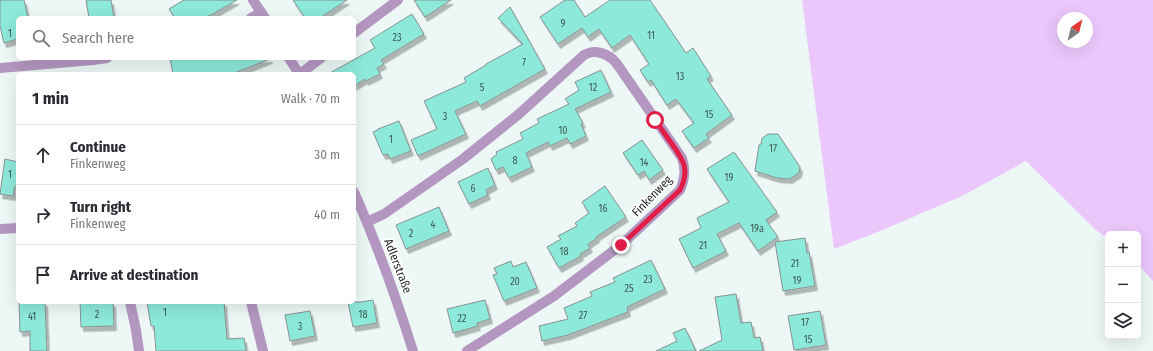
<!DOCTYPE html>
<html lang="en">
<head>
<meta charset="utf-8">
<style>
	:root { --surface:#fff; --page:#f2f2f3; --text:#2b2b33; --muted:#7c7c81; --line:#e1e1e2 }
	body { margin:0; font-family:"Fira Sans Condensed",sans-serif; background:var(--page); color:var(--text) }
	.controls { position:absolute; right:12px; bottom:12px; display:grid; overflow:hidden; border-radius:6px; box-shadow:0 4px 16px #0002 }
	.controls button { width:36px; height:36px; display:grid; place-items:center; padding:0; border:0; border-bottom:1px solid var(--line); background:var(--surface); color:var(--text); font:20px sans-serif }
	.compass { position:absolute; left:1057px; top:12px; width:36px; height:36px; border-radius:50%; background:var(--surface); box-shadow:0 4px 16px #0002; rotate:35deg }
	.stop { position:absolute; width:12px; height:12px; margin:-9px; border:3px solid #e11d48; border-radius:50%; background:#fff }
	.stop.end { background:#e11d48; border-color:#fff; box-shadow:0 1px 4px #0008 }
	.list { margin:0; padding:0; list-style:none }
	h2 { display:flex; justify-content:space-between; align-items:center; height:52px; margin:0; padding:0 16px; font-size:17px }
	h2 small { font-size:13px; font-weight:400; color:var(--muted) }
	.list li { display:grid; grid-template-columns:26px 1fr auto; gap:12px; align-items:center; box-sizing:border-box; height:60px; padding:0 16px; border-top:1px solid var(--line) }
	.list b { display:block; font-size:15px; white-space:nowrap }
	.list p { margin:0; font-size:13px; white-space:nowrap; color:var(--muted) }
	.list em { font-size:13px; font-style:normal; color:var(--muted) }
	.icon { flex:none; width:22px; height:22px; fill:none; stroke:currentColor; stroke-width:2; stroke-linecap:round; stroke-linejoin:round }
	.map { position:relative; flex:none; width:1153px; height:351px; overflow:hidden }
	.search { position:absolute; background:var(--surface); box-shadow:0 4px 16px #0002; left:16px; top:16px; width:340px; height:44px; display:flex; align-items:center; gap:10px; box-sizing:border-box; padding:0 14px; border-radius:6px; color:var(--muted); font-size:15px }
	.panel { position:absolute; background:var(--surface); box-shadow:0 4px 16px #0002; left:16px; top:72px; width:340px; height:232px; border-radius:6px }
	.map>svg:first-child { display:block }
</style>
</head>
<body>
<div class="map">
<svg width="1153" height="351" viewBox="0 0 1153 351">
	<defs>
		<filter id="shadow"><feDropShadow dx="2.5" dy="4.5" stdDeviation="0" flood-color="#0004"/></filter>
	</defs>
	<rect width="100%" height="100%" fill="#edf8f6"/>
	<path fill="#ebc7fc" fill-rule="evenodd" d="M802 0H1153V281L1138 264V234H1108V239L1096 230 1026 161 962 196 880 231 834 249ZM1063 18H1087V42H1063Z"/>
	<g fill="#8de9da" stroke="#889290" filter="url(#shadow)">
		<polygon points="0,0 24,0 28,18 18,18 18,39 4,43 0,26"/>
		<polygon points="86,0 111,0 114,18 89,18"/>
		<polygon points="184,0 237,0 211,15 203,18 175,18 169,9"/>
		<polygon points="293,0 347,0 320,18 305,18"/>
		<polygon points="414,0 451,0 425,17"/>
		<polygon points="565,0 574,0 585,17 610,0 650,0 686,53 693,48 711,76 707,79 732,115 706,134 709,138 694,148 682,131 694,123 676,99 667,105 651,80 648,82 640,70 649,64 630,35 612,48 599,29 588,37 582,28 558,44 540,17"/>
		<polygon points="510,7 545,69 480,106 477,101 455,111 466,134 418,156 411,140 437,129 424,101 466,82 464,78 486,65 486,64 523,44 498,18"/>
		<polygon points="412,14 424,34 381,60 384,64 377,68 380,74 366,81 365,79 354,86 354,74 328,74 375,48 370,40"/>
		<polygon points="170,58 270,58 270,59 232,74 173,74"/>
		<polygon points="601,70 611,92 575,109 583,123 581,124 586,136 570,144 567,138 550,146 548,142 526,153 532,167 509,178 503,167 496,170 491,159 497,154 496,152 523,139 520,133 539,123 537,119 569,104 565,99 579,90 575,82"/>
		<polygon points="399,121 411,151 390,159 388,154 383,155 373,132 378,130 378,129"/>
		<polygon points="768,134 778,134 800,167 799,173 790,179 777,178 755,171 759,145 761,144 762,138"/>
		<polygon points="642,140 663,170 649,180 644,171 638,175 623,153"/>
		<polygon points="734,152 777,212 766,220 778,237 758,251 739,223 717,234 726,251 693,268 679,239 701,228 697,218 729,202 707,169"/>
		<polygon points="5,159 18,162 18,187 15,186 13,196 0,194"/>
		<polygon points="488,168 495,185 486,190 488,195 469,204 458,182"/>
		<polygon points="605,186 626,217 596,237 597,238 588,244 590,248 580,254 581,256 559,268 547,247 561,239 558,236 577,226 575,223 589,213 582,202"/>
		<polygon points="439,207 449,231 406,249 396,225"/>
		<polygon points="805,238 807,253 809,252 815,286 783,291 775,242"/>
		<polygon points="651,260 665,289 627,307 628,312 568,335 542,341 539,326 568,319 564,308 592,296 590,292 615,282 613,278"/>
		<polygon points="511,261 513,267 526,262 537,288 504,301 493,275 497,274 494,268"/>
		<polygon points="736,294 741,323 751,322 754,338 760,337 763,351 699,351 722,340 715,297"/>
		<polygon points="373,300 377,323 353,327 348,302 361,302"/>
		<polygon points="485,300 490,319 477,323 478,326 453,333 447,309"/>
		<polygon points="19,302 45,302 47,351 30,351 30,331 20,332"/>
		<polygon points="80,302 113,302 114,326 81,327"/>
		<polygon points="147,302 224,302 227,339 244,338 246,351 156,351 154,326 151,326"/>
		<polygon points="310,311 315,336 290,341 285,315"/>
		<polygon points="820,311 826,345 794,350 788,316"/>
		<polygon points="685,328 696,351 656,351 677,341 673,333"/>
	</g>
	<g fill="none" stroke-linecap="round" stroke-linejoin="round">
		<g stroke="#b497c1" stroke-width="10">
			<polyline points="253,0 265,18"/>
			<polyline points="251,18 261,12"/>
			<polyline points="354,33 398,0"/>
			<polyline points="289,58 299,74"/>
			<polyline points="0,68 93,60 107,58"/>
			<polyline points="300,74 321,58"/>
			<path d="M354 192C377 244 396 297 413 351"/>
			<path d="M367 222 384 214 463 159 519 114 584 55C587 54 590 52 593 52 602 51 612 57 617 64L682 158C686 170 685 179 680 190L621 245 554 296 467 351"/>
			<polyline points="0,229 18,228"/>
			<polyline points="130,302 136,330 139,351"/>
			<polyline points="251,302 263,351"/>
		</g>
	</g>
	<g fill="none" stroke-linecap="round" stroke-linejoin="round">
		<path stroke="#e11d48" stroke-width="5" d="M621 245 680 190C690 170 684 161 672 144 666 136 661 128 655 120"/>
	</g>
	<g text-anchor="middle" stroke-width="4" stroke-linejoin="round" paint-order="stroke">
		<g font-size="10" fill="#3e5853">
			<text x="563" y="27">9</text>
			<text x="10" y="37">1</text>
			<text x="651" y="39">11</text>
			<text x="397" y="41">23</text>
			<text x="524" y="66">7</text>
			<text x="680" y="80">13</text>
			<text x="482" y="91">5</text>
			<text x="593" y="91">12</text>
			<text x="709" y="118">15</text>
			<text x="445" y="120">3</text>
			<text x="563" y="134">10</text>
			<text x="391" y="143">1</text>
			<text x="773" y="152">17</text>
			<text x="515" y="164">8</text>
			<text x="644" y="166">14</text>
			<text x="10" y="178">1</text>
			<text x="729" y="181">19</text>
			<text x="473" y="192">6</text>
			<text x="603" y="212">16</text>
			<text x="433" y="228">4</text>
			<text x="757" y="232">19a</text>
			<text x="411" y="237">2</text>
			<text x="703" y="249">21</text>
			<text x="564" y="255">18</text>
			<text x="795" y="267">21</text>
			<text x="648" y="283">23</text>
			<text x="797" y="284">19</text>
			<text x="515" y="285">20</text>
			<text x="629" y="292">25</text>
			<text x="165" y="316">1</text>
			<text x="97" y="318">2</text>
			<text x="363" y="318">18</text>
			<text x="583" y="319">27</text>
			<text x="32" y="320">41</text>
			<text x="462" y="322">22</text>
			<text x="805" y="326">17</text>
			<text x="300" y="330">3</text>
			<text x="808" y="343">15</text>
		</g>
		<g font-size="12" fill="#232726" stroke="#fff">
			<text transform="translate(652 196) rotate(-46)" y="4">Finkenweg</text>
			<text transform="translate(398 266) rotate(69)" y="4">Adlerstraße</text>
		</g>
	</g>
</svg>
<div class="controls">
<button>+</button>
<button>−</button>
<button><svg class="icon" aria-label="layers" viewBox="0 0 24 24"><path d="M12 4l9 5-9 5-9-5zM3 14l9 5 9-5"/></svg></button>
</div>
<svg class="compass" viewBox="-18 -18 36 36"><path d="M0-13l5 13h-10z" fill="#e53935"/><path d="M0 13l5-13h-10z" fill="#7c7c81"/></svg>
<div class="stop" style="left:655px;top:120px"></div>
<div class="stop end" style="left:621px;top:245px"></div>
<div class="search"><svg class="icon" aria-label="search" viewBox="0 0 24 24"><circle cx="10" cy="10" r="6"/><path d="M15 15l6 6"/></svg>Search here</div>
<section class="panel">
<h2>1 min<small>Walk · 70 m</small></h2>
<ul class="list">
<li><svg class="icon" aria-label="ahead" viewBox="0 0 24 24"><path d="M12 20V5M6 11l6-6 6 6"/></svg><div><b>Continue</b><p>Finkenweg</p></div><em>30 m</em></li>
<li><svg class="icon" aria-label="right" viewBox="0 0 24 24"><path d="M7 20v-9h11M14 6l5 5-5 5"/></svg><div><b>Turn right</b><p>Finkenweg</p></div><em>40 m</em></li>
<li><svg class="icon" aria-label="arrive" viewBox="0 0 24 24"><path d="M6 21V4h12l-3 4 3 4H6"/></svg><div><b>Arrive at destination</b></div></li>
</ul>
</section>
</div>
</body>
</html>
